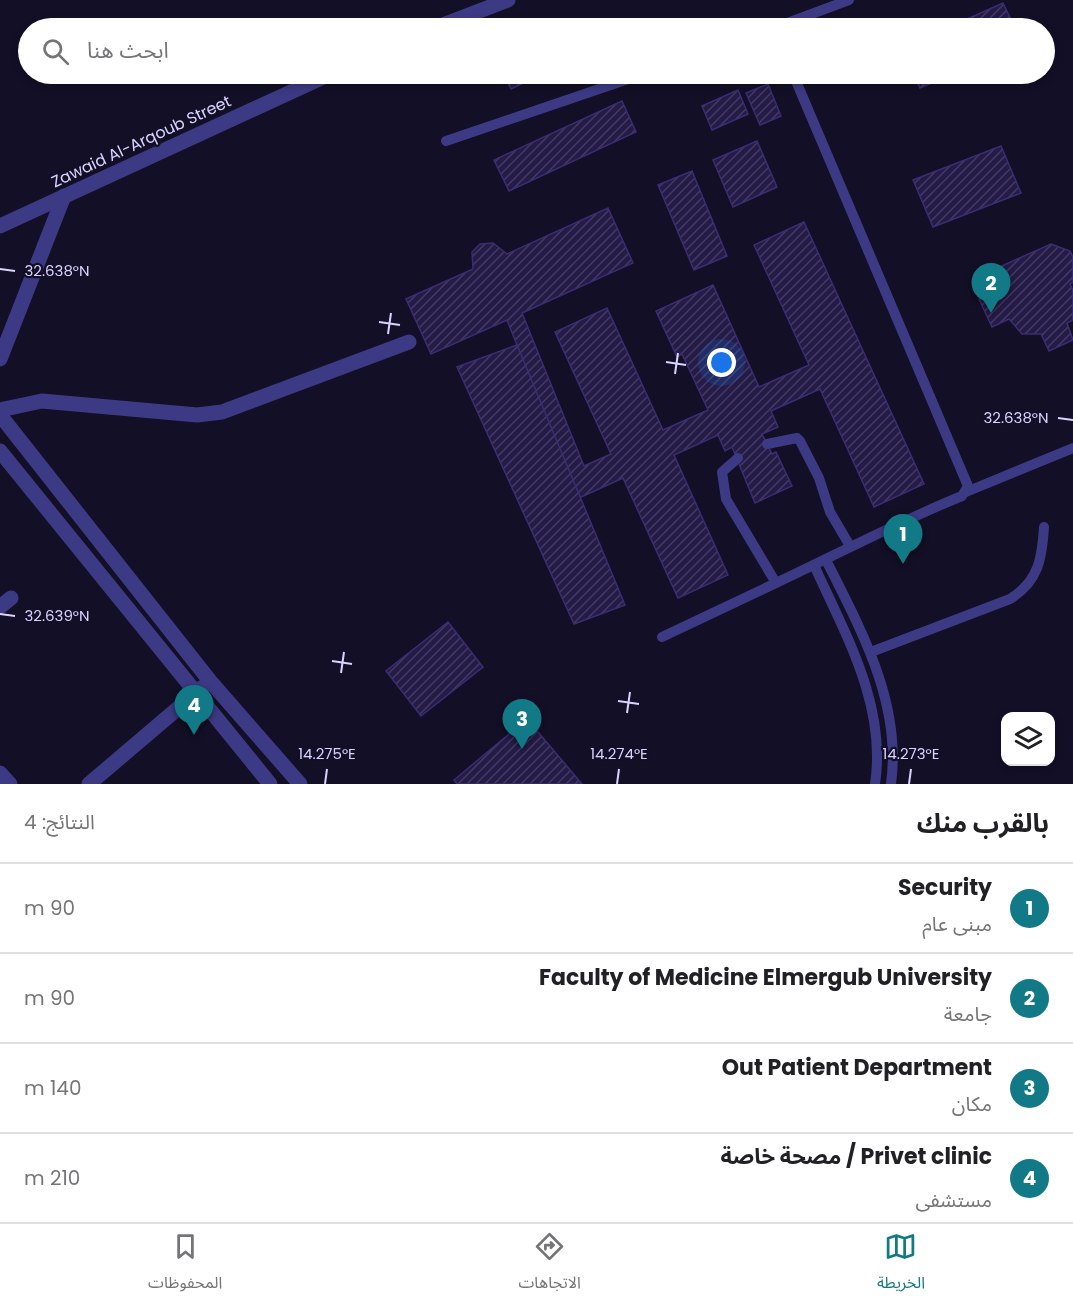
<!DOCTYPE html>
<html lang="ar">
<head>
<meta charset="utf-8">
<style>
	:root { --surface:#fff; --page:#f6f6f6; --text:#202124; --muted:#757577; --line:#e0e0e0; --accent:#127987 }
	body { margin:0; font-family:Poppins,"Noto Sans Arabic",sans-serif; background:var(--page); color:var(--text); direction:rtl }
	.controls { position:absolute; right:18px; bottom:18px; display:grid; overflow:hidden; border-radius:12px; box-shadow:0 3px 9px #0003 }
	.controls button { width:54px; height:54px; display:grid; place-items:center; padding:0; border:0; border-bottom:2px solid var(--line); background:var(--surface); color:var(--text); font:30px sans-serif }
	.you { position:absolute; left:722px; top:363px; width:21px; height:21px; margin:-15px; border:4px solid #fff; border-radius:50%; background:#1a73e8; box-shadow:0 0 0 9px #1a73e833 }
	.badge { display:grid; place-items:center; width:39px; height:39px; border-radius:50%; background:var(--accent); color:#fff; font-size:20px; font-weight:700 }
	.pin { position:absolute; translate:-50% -50px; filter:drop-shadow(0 2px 3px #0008) }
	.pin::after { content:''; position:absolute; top:32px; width:21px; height:18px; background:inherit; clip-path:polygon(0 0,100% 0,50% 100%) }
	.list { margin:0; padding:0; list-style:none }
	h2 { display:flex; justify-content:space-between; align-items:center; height:78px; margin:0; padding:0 24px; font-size:26px }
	h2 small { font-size:20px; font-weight:400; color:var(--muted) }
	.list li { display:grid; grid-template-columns:39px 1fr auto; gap:18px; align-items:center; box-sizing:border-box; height:90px; padding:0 24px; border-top:2px solid var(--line) }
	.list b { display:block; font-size:22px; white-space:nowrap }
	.list p { margin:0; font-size:20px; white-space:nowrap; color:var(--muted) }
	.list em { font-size:20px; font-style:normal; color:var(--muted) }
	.icon { flex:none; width:33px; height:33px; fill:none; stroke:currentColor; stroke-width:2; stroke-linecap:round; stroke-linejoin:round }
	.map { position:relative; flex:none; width:1073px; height:784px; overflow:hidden; direction:ltr }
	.search { position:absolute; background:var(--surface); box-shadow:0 3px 9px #0003; left:18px; right:18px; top:18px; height:66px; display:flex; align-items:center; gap:15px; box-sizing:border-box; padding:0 21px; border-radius:33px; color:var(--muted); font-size:22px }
	.sheet { height:438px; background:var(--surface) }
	nav { display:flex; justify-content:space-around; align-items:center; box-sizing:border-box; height:84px; border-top:2px solid var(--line); background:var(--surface); font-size:16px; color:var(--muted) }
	nav a { display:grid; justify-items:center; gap:3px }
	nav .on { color:var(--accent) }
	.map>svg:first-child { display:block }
</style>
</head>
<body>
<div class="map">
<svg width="1073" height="784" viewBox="0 0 1073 784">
	<defs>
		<pattern id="building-hatch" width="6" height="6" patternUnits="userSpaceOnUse" patternTransform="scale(1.5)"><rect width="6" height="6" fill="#241b47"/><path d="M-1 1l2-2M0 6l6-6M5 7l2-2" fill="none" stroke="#433b63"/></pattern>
	</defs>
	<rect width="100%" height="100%" fill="#130f26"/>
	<g fill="url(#building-hatch)" stroke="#3b2d73" stroke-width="1.5">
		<polygon points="1003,3 1015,28 947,28"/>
		<polygon points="504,74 527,74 530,80 511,89"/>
		<polygon points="913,74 952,74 920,88"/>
		<polygon points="768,84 781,116 760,125 746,93"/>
		<polygon points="738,90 748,114 712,130 702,106"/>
		<polygon points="622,101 636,132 509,191 494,160"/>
		<polygon points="757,141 777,187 733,207 713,160"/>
		<polygon points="1001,146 1021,193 933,227 913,180"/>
		<polygon points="692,171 727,256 694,270 658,185"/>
		<polygon points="608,208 633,263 522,313 584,466 611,454 555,332 607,308 663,430 708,410 682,354 677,357 656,311 713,285 759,387 809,365 754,245 804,222 924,484 874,507 820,389 771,411 778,427 762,434 772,454 776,452 792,486 755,503 732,447 725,451 718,435 674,455 728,575 678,598 623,478 568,503 557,479 568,473 507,320 431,354 406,299 473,269 472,252 480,244 493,243 507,254"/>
		<polygon points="1051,244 1070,251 1073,257 1073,282 1070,284 1073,291 1073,320 1067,323 1073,340 1049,351 1041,334 1022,334 1009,319 992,327 979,299 997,291 988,272"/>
		<polygon points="517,345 625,605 574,624 457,367"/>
		<polygon points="448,622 483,667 421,716 386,671"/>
		<polygon points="527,719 582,784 457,784 454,780"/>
	</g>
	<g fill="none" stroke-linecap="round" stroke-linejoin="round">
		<g stroke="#3d3a85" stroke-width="10">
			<polyline points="774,28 849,0"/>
			<polyline points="446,141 643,74"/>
			<polyline points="767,444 797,438 800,441 819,478 830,512 850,546"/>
			<path d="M738 458 722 472 726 499 776 583C838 554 898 522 962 496L968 486 793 74"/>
			<polyline points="966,492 1073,448"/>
			<path d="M826 560C861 630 902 703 891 784"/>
			<path d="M814 565C845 634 887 705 875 784"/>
			<polyline points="662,637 776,583"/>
			<path d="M871 652 1010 599C1039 581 1042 558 1044 527"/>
		</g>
		<g stroke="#3d3a85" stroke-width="15">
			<polyline points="435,28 508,0"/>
			<polyline points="0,226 330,74"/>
			<polyline points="0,359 64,196"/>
			<polyline points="0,410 42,401 197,415 222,412 409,342"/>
			<polyline points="0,415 210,681 300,784"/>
			<polyline points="0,451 270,784"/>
			<polyline points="0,607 11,598"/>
			<polyline points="0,773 10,784"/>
			<polyline points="89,784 203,687"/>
		</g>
	</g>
	<path fill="none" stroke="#d9d4ff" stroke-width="2" d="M0 269 15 271M379 322 400 325M388 334 391 313M666 362 686 365M675 374 678 353M1058 418 1073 420M0 614 15 616M332 661 352 664M341 673 344 652M618 701 639 704M627 713 630 692M325 784 327 769M617 784 619 769M909 784 911 769"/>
	<g text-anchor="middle" stroke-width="4.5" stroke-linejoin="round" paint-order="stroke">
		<g font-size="16" fill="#d9d4ff" stroke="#130f26">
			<text transform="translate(141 141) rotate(-25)" y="6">Zawaid Al-Arqoub Street</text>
		</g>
	</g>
	<g font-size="15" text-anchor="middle" fill="#d9d4ff" stroke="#130f26" stroke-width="4.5" stroke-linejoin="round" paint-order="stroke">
		<text x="57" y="276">32.638°N</text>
		<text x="1016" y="423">32.638°N</text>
		<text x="57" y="621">32.639°N</text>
		<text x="327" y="759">14.275°E</text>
		<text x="619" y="759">14.274°E</text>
		<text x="911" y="759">14.273°E</text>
	</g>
</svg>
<div class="controls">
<button><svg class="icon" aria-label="layers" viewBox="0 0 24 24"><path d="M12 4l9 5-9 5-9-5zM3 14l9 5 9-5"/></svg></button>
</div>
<div class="you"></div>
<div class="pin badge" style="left:903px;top:564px">1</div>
<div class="pin badge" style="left:991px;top:313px">2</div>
<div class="pin badge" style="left:522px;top:749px">3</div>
<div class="pin badge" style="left:194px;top:735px">4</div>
<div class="search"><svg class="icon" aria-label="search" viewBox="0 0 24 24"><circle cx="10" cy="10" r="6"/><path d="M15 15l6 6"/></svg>ابحث هنا</div>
</div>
<section class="sheet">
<h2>بالقرب منك<small>النتائج: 4</small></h2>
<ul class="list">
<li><span class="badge">1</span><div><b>Security</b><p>مبنى عام</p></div><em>90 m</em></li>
<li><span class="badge">2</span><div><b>Faculty of Medicine Elmergub University</b><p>جامعة</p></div><em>90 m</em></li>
<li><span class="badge">3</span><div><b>Out Patient Department</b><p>مكان</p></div><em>140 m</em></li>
<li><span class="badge">4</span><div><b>Privet clinic / مصحة خاصة</b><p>مستشفى</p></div><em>210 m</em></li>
</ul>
</section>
<nav>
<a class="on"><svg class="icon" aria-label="map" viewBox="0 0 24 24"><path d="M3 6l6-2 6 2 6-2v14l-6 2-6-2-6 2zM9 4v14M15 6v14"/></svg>الخريطة</a>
<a><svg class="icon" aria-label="directions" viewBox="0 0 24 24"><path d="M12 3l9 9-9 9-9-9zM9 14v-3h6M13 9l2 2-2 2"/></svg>الاتجاهات</a>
<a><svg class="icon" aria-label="saved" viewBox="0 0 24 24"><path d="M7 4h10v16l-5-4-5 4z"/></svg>المحفوظات</a>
</nav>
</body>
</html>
